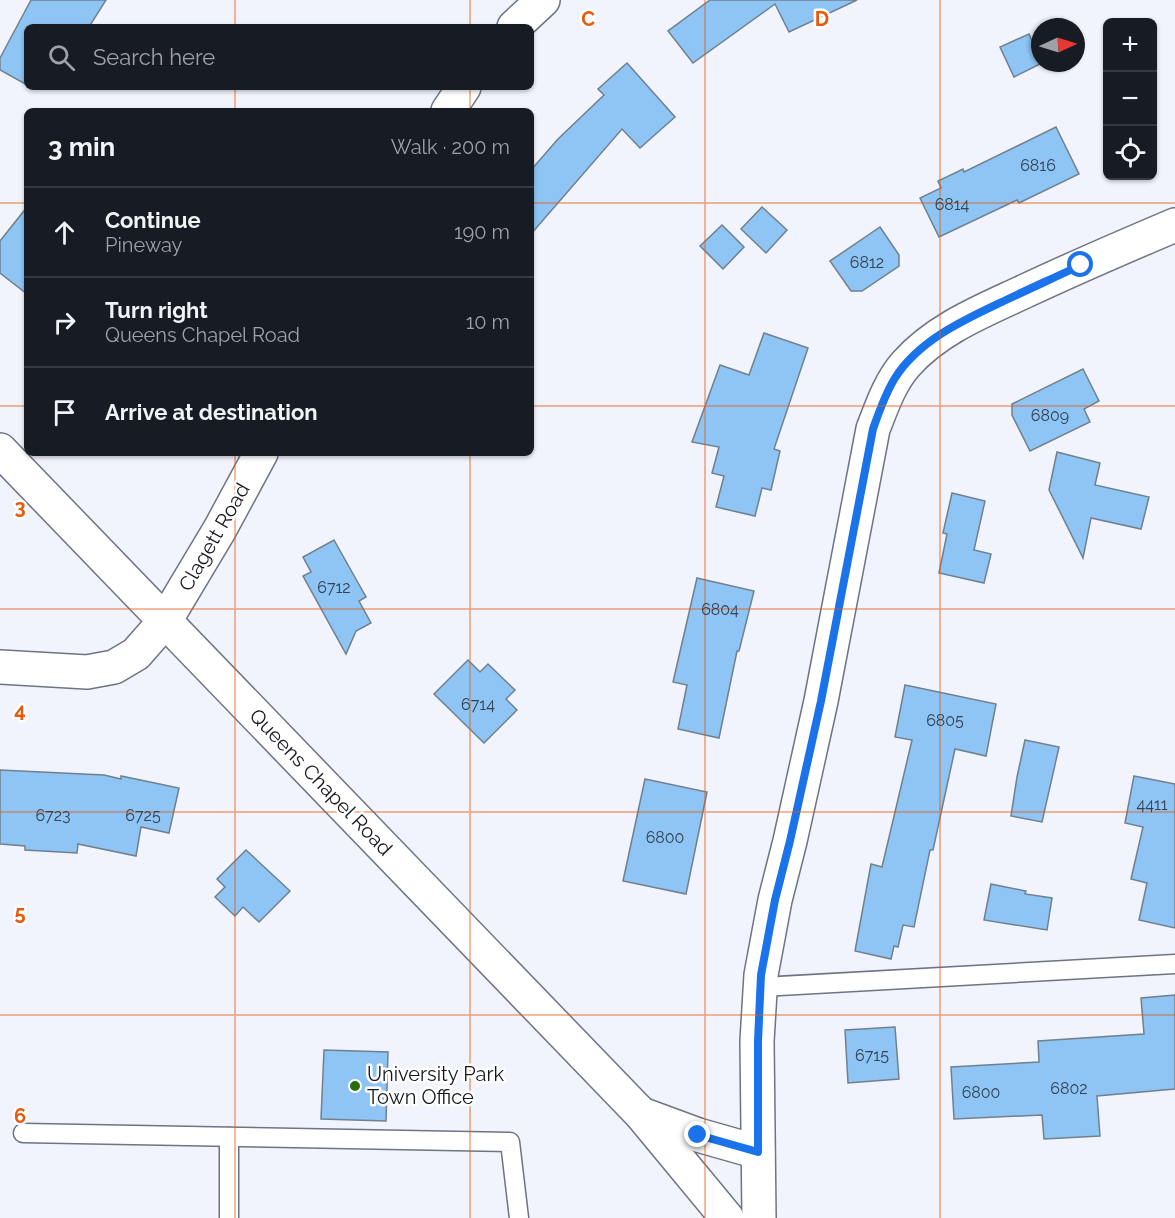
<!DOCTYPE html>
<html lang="en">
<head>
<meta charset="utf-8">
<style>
	:root { --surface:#171b24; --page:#20242c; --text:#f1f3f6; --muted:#9ea1a6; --line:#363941 }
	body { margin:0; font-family:Raleway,sans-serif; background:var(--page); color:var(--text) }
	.controls { position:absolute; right:18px; top:18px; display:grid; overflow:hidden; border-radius:9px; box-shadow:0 2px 4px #0004 }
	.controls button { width:54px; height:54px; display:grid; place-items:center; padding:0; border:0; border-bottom:2px solid var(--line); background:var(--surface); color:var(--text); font:30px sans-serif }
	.compass { position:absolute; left:1031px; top:18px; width:54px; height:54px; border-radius:50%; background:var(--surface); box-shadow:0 2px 4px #0004; rotate:86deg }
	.stop { position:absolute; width:18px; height:18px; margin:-14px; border:4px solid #1a73e8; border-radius:50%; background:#fff }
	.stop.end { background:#1a73e8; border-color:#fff; box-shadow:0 2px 6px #0008 }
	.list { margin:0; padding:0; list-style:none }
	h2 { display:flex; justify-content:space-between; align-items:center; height:78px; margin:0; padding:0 24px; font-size:26px }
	h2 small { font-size:20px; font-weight:400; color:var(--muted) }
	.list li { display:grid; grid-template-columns:39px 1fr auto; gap:18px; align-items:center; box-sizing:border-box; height:90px; padding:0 24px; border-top:2px solid var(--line) }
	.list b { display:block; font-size:22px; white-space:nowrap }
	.list p { margin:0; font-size:20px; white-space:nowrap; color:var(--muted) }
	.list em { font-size:20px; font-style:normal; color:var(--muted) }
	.icon { flex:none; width:33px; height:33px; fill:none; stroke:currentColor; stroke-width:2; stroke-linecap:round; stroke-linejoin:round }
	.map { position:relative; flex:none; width:1175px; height:1218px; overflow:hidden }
	.search { position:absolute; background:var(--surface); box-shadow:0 2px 4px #0004; left:24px; top:24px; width:510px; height:66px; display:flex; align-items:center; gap:15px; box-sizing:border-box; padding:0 21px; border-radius:9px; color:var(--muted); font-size:22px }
	.panel { position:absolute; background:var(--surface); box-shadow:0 2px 4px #0004; left:24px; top:108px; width:510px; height:348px; border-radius:9px }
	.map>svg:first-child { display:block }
</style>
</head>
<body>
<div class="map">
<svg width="1175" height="1218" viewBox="0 0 1175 1218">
	<rect width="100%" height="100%" fill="#f1f4fc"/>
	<g fill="#8ec5f4" stroke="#70808e" stroke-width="1.5">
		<polygon points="31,0 106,0 89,27 27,27 27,85 0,70 0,58"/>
		<polygon points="710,0 857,0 789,32 775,4 693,63 668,31"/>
		<polygon points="1029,34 1040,59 1040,63 1042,63 1014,77 1000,47"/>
		<polygon points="627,63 675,117 640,148 622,129 531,234 531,170 558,139 604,95 598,89"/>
		<polygon points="1056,127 1079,174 1019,203 1017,200 939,237 920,198 941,188 938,181 963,169 964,172"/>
		<polygon points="27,207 27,294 0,273 0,241"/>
		<polygon points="762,207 787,230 766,253 741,229"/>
		<polygon points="722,225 744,247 723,269 700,246"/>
		<polygon points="880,227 899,255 899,266 862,291 851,291 830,261"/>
		<polygon points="764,333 808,348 774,449 780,451 771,490 762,488 755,516 716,507 724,476 712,473 719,447 692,442 720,365 749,375"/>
		<polygon points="1083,369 1099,401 1084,409 1090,422 1030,451 1012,415 1012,404"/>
		<polygon points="1057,452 1100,463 1095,485 1149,497 1141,529 1091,518 1083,558 1049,490"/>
		<polygon points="952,493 985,501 974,550 991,554 984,583 939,573 947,534 943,533"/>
		<polygon points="334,540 366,597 359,601 371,623 356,631 346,654 303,576 311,572 303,557"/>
		<polygon points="697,578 754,591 739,651 737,651 719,738 678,729 687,685 673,682"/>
		<polygon points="468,660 480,672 488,664 515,690 506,699 517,710 484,743 434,694"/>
		<polygon points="905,685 996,704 986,756 955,749 933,850 930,850 914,927 903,925 898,947 894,946 891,959 855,951 871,864 882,867 912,740 895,737"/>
		<polygon points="1025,740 1059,747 1042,822 1011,816 1017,777"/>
		<polygon points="0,770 104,775 121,779 121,776 179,788 169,833 141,827 136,856 78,844 77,853 25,850 25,846 0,844"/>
		<polygon points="1134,776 1175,784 1175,928 1139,920 1147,883 1131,879 1143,827 1125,823"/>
		<polygon points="645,779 707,792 686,894 623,881"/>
		<polygon points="246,850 290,891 259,922 243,907 235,916 215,897 225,887 217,879"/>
		<polygon points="991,884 1026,891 1025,894 1052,898 1047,930 984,920"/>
		<polygon points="1175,995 1175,1089 1097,1096 1100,1136 1044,1139 1042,1115 954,1119 951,1067 1039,1062 1038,1041 1144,1034 1141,998"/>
		<polygon points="895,1027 899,1079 848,1083 845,1030"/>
		<polygon points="324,1050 388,1052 386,1121 321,1119"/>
	</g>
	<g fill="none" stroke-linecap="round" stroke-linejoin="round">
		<defs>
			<g id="lane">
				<polyline points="760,987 1175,964"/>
				<polyline points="23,1133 510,1142 519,1218"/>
				<polyline points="229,1218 229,1137"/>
			</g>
			<g id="street">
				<polyline points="514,27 543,0"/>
				<polyline points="448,111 464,87"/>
				<polyline points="0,450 641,1114 727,1218"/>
				<polyline points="0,667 87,672 114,667 136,654 165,621 220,529 261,453"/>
				<polyline points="641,1114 698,1135 758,1152"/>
				<path d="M759 1218 757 1041 761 975 775 900 790 841 821 701 873 429C882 406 890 382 906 364 936 330 980 312 1021 293 1072 269 1123 247 1175 225"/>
			</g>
		</defs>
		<use href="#lane" stroke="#6e7385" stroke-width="21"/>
		<use href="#street" stroke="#6e7385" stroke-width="36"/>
		<use href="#lane" stroke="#fff" stroke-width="18"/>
		<use href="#street" stroke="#fff" stroke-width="33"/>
	</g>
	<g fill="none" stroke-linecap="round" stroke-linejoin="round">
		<path stroke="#1a73e8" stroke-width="8" d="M698 1135 758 1152V1041L761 975 775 900 790 841 821 701 873 429C879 412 885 394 895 378 920 339 966 319 1006 300 1031 288 1056 277 1081 265"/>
	</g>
	<path fill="none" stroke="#e8590c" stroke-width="1.5" stroke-opacity="0.55" d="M235 0V27M470 0V27M705 0V1218M940 0V1218M235 87V111M470 87V111M0 203H27M531 203H1175M0 406H27M531 406H1175M235 453V1218M470 453V1218M0 609H1175M0 812H1175M0 1015H1175"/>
	<circle fill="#276d0a" stroke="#fff" stroke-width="2" cx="355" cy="1086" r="6"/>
	<g text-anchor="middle" stroke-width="5" stroke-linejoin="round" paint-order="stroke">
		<g font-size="16" fill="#334254">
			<text x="1038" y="171">6816</text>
			<text x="952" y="210">6814</text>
			<text x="867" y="268">6812</text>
			<text x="1050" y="421">6809</text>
			<text x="334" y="593">6712</text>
			<text x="720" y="615">6804</text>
			<text x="478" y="710">6714</text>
			<text x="945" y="726">6805</text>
			<text x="1152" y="810">4411</text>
			<text x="53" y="821">6723</text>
			<text x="143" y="821">6725</text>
			<text x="665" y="843">6800</text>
			<text x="872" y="1061">6715</text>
			<text x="1069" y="1094">6802</text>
			<text x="981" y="1098">6800</text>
		</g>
		<g font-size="20" fill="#15171e" stroke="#fff">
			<text transform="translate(214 537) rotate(-60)" y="7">Clagett Road</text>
			<text transform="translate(321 782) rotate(46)" y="7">Queens Chapel Road</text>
		</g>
		<g font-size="20" fill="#15171e" stroke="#fff" text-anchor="start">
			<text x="367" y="1081">University Park<tspan x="367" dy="23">Town Office</tspan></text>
		</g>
	</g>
	<g font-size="20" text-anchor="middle" font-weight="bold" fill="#e8590c" stroke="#fff" stroke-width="5" stroke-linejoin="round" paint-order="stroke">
		<text x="588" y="26">C</text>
		<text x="822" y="26">D</text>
		<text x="20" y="514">3</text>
		<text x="20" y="717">4</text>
		<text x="20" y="920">5</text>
		<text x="20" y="1123">6</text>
	</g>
</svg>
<div class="controls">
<button>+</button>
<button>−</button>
<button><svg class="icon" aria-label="locate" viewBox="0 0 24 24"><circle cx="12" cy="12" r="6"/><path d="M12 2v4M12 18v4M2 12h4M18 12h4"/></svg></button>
</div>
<svg class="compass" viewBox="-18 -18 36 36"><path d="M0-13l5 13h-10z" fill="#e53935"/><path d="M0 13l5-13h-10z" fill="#9ea1a6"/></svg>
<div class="stop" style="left:1081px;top:265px"></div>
<div class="stop end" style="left:698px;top:1135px"></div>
<div class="search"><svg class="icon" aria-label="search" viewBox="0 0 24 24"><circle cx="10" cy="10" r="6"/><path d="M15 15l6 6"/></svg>Search here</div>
<section class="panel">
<h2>3 min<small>Walk · 200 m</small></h2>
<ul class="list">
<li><svg class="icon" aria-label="ahead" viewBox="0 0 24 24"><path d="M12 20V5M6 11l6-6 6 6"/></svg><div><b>Continue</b><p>Pineway</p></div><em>190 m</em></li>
<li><svg class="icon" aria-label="right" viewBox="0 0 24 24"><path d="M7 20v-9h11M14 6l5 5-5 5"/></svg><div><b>Turn right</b><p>Queens Chapel Road</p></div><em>10 m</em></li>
<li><svg class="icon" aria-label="arrive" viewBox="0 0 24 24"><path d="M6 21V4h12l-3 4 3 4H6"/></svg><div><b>Arrive at destination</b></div></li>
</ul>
</section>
</div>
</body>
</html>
